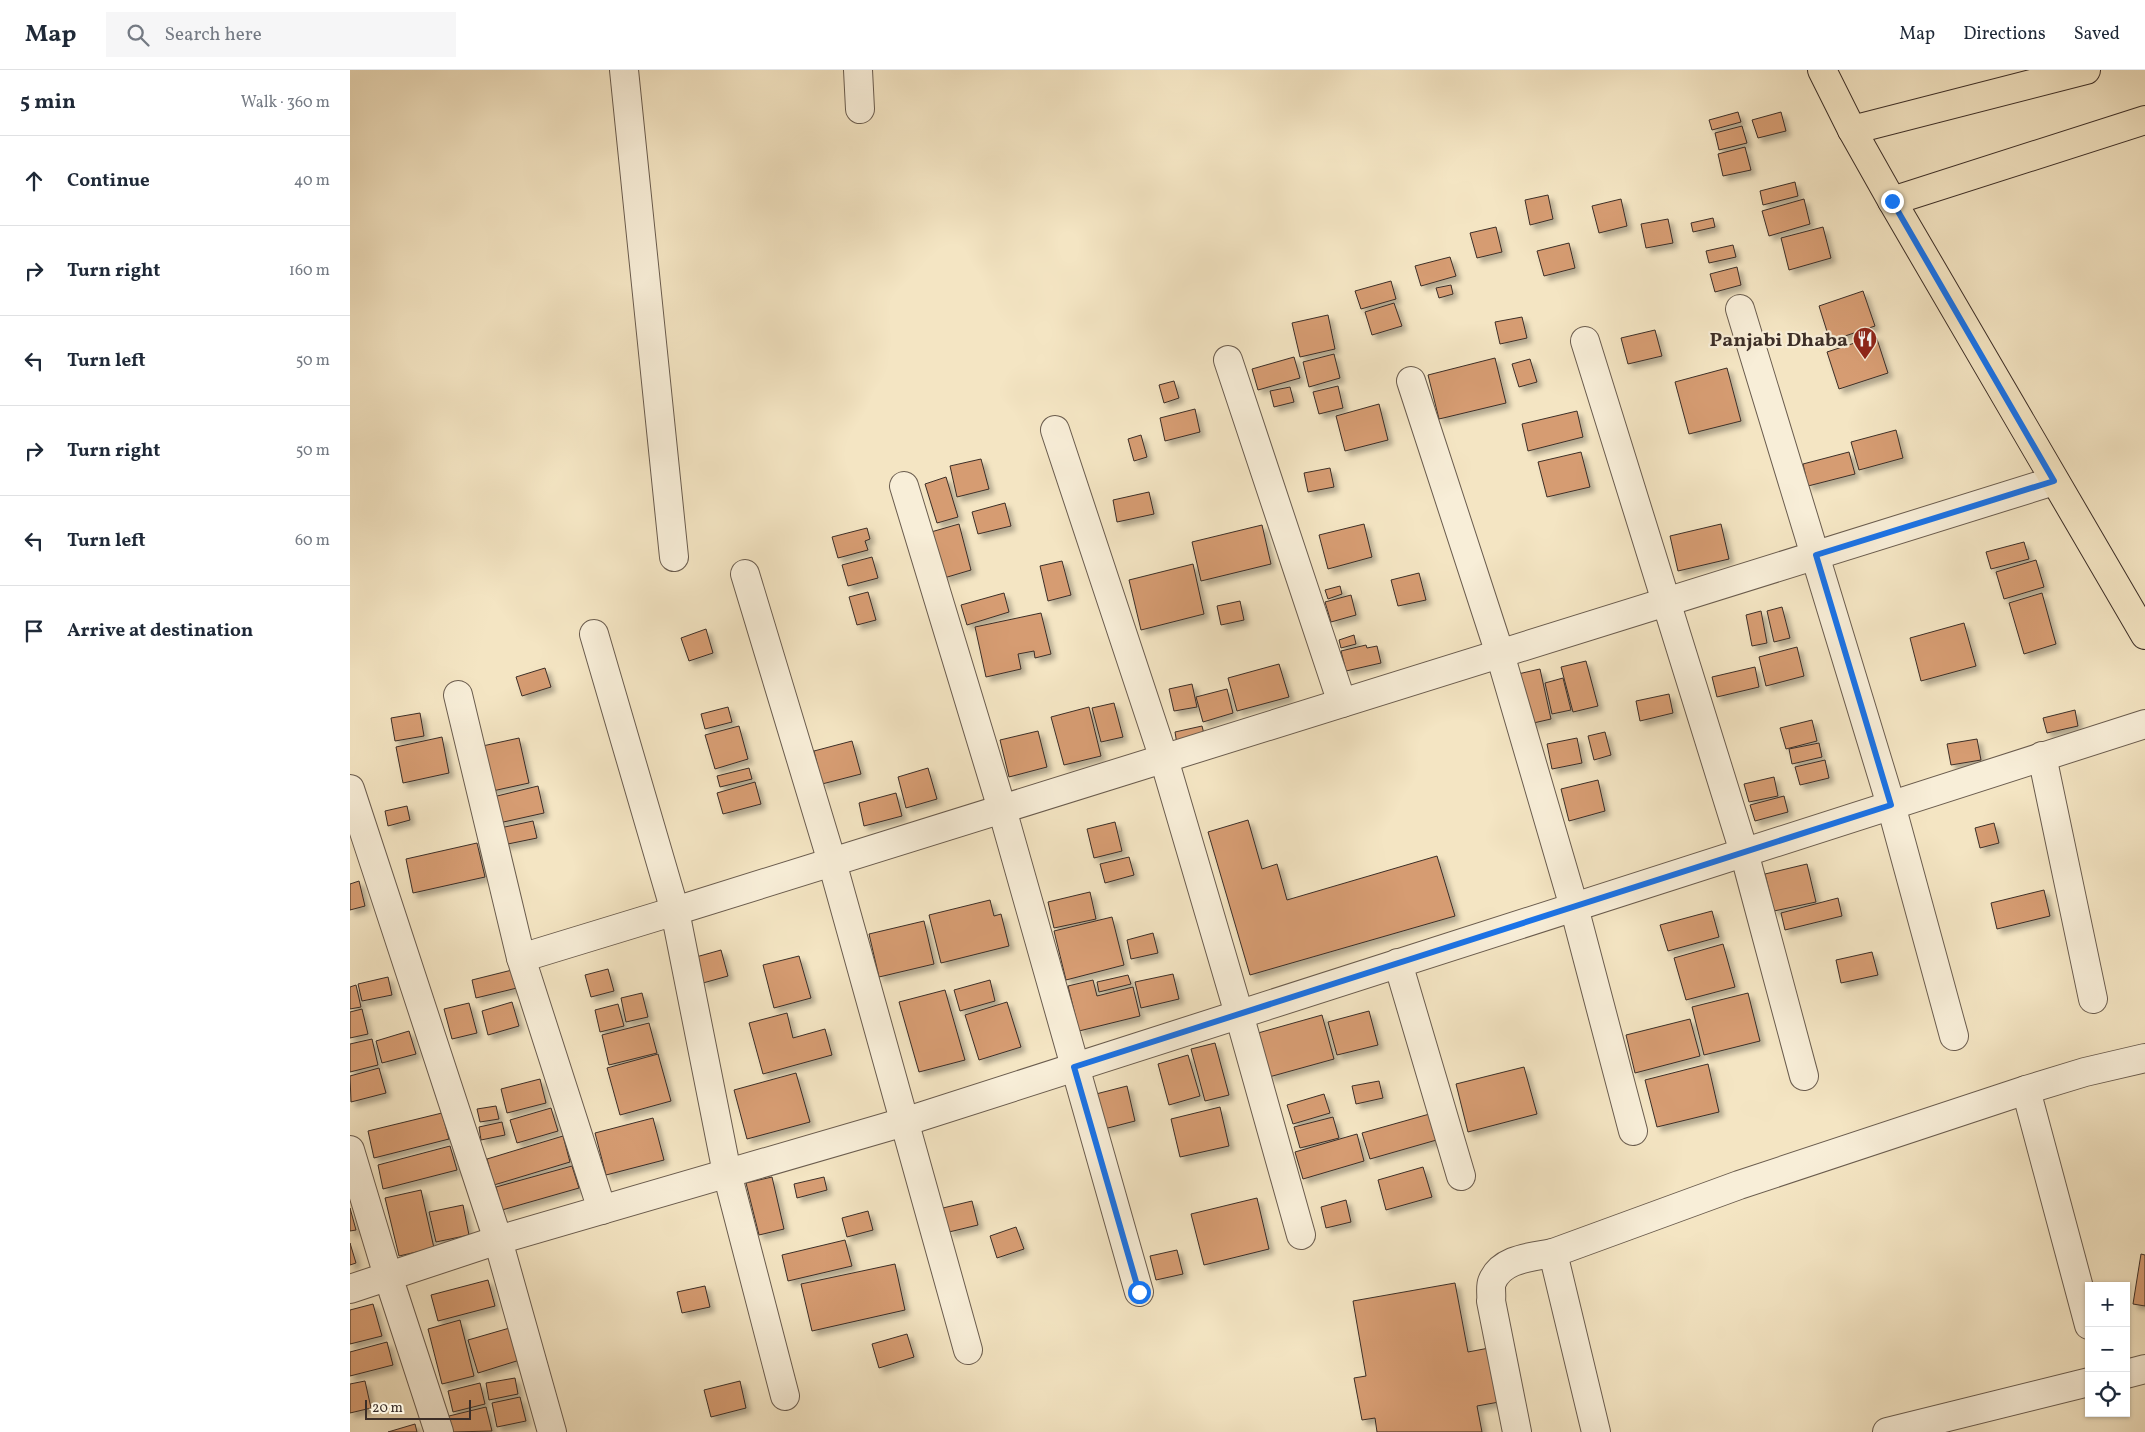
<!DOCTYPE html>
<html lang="en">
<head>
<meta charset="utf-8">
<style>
	:root { --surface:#fff; --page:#f6f6f7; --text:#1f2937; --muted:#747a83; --line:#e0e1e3 }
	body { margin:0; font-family:Vollkorn,serif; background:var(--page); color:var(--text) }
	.controls { position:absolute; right:15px; bottom:15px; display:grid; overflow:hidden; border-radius:0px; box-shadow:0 1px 4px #0004 }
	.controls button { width:45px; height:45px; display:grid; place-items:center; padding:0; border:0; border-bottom:1px solid var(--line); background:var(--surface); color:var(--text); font:25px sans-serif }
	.scale { position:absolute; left:15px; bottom:12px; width:106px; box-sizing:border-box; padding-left:5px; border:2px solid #3c2e27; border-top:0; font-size:14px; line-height:18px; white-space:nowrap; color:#3c2e27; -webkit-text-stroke:4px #f8eed8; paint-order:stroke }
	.stop { position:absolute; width:15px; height:15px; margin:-11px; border:4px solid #1a73e8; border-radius:50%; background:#fff }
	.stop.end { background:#1a73e8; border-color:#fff; box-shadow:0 1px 5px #0008 }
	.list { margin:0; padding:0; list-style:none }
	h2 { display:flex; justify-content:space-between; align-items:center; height:65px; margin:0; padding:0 20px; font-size:21px }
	h2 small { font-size:16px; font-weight:400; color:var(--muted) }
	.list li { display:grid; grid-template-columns:32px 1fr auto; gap:15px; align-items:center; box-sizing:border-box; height:90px; padding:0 20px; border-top:1px solid var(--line) }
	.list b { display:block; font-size:19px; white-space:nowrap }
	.list em { font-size:16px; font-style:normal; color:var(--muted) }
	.icon { flex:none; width:28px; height:28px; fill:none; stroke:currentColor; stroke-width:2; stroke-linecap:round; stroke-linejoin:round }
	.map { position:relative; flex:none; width:1795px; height:1362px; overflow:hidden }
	header { display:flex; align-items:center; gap:30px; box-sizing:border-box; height:70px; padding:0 25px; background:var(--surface); border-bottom:1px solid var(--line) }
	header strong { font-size:24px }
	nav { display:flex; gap:28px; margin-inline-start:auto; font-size:18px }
	.search { width:350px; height:45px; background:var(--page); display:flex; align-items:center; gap:12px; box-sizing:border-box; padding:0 18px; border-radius:0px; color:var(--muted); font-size:19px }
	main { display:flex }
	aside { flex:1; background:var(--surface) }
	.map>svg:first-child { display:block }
</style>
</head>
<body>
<header>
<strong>Map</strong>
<div class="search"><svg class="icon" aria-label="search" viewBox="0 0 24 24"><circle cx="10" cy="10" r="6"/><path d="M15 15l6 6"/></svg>Search here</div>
<nav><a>Map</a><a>Directions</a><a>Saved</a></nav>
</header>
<main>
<aside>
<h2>5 min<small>Walk · 360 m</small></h2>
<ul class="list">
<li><svg class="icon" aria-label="ahead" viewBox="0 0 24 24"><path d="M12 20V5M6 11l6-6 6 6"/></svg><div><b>Continue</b></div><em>40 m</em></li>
<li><svg class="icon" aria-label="right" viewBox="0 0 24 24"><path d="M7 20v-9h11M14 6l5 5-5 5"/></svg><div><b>Turn right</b></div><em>160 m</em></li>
<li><svg class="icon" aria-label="left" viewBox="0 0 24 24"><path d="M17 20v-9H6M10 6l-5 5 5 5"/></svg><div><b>Turn left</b></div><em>50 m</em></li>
<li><svg class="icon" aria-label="right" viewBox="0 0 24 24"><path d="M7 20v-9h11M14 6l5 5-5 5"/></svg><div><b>Turn right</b></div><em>50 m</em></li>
<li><svg class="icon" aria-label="left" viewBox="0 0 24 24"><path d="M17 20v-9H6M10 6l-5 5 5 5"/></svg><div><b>Turn left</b></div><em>60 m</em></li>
<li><svg class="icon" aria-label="arrive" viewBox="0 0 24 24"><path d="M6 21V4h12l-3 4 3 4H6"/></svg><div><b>Arrive at destination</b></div></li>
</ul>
</aside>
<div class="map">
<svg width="1795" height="1362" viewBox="0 0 1795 1362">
	<defs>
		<filter id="shadow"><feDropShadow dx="4.5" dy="4.5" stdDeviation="2.5" flood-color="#0004"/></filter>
	</defs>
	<rect width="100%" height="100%" fill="#f4e5c3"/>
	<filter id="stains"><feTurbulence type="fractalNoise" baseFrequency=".004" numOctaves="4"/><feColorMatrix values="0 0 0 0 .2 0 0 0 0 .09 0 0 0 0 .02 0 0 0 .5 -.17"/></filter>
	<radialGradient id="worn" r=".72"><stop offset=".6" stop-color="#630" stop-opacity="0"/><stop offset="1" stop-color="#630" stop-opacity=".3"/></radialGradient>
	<g fill="#d69c72" stroke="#3c2e27" filter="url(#shadow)">
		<polygon points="1388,42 1391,52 1362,60 1359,50"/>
		<polygon points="1431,42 1436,61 1408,68 1402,50"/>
		<polygon points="1392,56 1397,73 1369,80 1365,63"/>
		<polygon points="1395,77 1401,100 1373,106 1368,84"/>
		<polygon points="1445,112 1448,126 1413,135 1410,121"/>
		<polygon points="1198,125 1203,149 1180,155 1175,130"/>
		<polygon points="1271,129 1277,156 1249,163 1242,136"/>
		<polygon points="1454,129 1460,154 1419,166 1412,141"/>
		<polygon points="1363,148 1365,157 1343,162 1341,153"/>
		<polygon points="1318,149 1323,173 1296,178 1291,154"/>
		<polygon points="1146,157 1152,182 1127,188 1120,163"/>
		<polygon points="1473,157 1481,188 1439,200 1431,168"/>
		<polygon points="1219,173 1225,198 1194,206 1187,181"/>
		<polygon points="1383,175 1386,187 1359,193 1356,181"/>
		<polygon points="1100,187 1106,206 1071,216 1065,196"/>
		<polygon points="1387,197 1391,215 1365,222 1360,204"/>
		<polygon points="1041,211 1046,229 1011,239 1005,221"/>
		<polygon points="1101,215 1103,224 1089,228 1086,218"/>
		<polygon points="1513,221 1525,256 1480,271 1469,236"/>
		<polygon points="1044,233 1052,256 1022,265 1015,242"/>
		<polygon points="978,245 985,279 950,287 942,253"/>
		<polygon points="1172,247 1177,268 1150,274 1145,252"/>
		<polygon points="1305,260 1312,286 1278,294 1271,268"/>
		<polygon points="1526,266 1538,303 1489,319 1477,282"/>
		<polygon points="984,284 990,308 959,317 953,292"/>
		<polygon points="944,287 950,308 908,320 902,299"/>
		<polygon points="1145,288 1156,333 1089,349 1078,305"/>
		<polygon points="1180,289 1187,312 1169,317 1162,294"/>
		<polygon points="1377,298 1391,351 1339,364 1325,312"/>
		<polygon points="824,311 829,328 814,333 809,315"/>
		<polygon points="988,316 993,338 969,344 963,322"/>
		<polygon points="940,317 944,332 924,337 920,321"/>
		<polygon points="1029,334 1038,370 995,381 986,346"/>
		<polygon points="845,339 850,362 815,371 810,348"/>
		<polygon points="1227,341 1233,367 1178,381 1172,354"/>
		<polygon points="1546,360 1553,388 1509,400 1501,372"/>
		<polygon points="791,365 797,387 784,391 778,369"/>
		<polygon points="1231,382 1240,417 1197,427 1188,392"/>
		<polygon points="1499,382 1505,404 1458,416 1453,394"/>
		<polygon points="631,389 639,419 607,427 600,396"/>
		<polygon points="980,398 984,417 958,422 954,403"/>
		<polygon points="596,407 608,447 587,453 575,414"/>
		<polygon points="799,422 804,444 767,452 763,430"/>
		<polygon points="655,433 661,456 628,464 622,442"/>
		<polygon points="609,454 621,500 594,508 581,462"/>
		<polygon points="1014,454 1022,487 978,499 969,465"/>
		<polygon points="1371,454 1379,489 1328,501 1320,466"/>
		<polygon points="912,455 921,494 851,511 842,472"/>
		<polygon points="517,458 520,469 515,471 518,480 488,488 482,467"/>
		<polygon points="1674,472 1679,489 1641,499 1636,482"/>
		<polygon points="522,487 528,508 498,516 492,495"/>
		<polygon points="1686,490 1694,517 1654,529 1646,502"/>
		<polygon points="712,491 721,525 698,531 690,496"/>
		<polygon points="843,494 854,544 791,560 779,510"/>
		<polygon points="1069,503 1076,530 1048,536 1041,510"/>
		<polygon points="990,516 992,524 978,529 975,520"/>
		<polygon points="518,522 526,550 507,555 499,527"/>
		<polygon points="654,523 659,542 617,555 611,535"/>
		<polygon points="1692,523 1706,574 1674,584 1659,533"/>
		<polygon points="1001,525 1006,545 981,552 975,532"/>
		<polygon points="890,531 894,550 871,555 867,536"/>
		<polygon points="1432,537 1440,568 1424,572 1417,541"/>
		<polygon points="1411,541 1417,573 1402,576 1396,545"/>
		<polygon points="691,543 701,584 685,588 684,581 668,584 671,599 636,607 625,557"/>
		<polygon points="1614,553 1626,596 1571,611 1560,568"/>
		<polygon points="356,559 363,583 339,591 331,568"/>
		<polygon points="1004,565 1006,574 991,578 989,570"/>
		<polygon points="1016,575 1017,578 1027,576 1031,593 996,601 991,581"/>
		<polygon points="1447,577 1454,606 1416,616 1409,587"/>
		<polygon points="1236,591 1248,636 1223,642 1211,597"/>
		<polygon points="929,594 939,627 887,641 878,608"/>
		<polygon points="1405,597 1409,617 1367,627 1362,607"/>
		<polygon points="195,598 201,617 172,626 166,607"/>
		<polygon points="1190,599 1201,649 1179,654 1168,604"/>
		<polygon points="1213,608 1221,640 1202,644 1195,613"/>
		<polygon points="842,614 847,637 824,641 819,619"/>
		<polygon points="877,619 883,643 853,652 846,627"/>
		<polygon points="1319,624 1323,643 1290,651 1286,631"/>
		<polygon points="764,633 773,667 751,672 742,638"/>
		<polygon points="378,637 382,652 355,659 351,644"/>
		<polygon points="739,637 751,686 714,695 701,647"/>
		<polygon points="1725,640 1728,656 1697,663 1693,648"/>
		<polygon points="70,643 74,666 45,671 41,648"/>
		<polygon points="1462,650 1467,671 1436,679 1430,658"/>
		<polygon points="389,656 398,689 365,699 355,665"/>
		<polygon points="852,656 855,668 827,674 825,662"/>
		<polygon points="688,661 697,697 659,707 650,670"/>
		<polygon points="1255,662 1261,685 1244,690 1238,666"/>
		<polygon points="92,667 99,703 53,713 46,677"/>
		<polygon points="169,668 179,713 138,722 128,677"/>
		<polygon points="1227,668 1232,693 1202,699 1197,674"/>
		<polygon points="1627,669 1631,690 1601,695 1597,674"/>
		<polygon points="502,671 511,704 472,714 464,681"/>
		<polygon points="1469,673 1472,687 1442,694 1439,679"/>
		<polygon points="1475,690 1479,708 1450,715 1445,697"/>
		<polygon points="399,698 402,709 370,717 367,706"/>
		<polygon points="578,698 587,729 556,738 548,707"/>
		<polygon points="1424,707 1428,726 1399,732 1394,714"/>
		<polygon points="1248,710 1255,741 1219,751 1211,719"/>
		<polygon points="405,712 411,734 373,744 367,723"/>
		<polygon points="188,716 194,743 149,753 143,727"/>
		<polygon points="546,723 552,746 514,756 509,733"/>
		<polygon points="1434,726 1438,742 1405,751 1400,735"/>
		<polygon points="57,736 60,750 38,756 35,741"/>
		<polygon points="898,750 912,799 927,794 937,830 1087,786 1105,846 900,905 858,762"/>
		<polygon points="183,751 187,768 153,775 150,758"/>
		<polygon points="765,752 772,781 744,788 737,759"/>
		<polygon points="1644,753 1649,773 1630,778 1625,758"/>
		<polygon points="127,773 135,807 63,823 56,789"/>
		<polygon points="779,787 784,805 755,813 750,794"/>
		<polygon points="1457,794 1466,832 1424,841 1415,804"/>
		<polygon points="9,811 15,836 0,840 0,814"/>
		<polygon points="1694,820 1700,846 1647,859 1641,833"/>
		<polygon points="740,822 746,849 704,858 698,832"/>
		<polygon points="1488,828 1492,846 1435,860 1431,843"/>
		<polygon points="640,830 644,846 651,844 659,876 591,893 579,845"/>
		<polygon points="1362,841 1369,867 1318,881 1310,855"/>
		<polygon points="762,847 774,895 716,910 704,861"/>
		<polygon points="574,851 584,894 529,907 519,864"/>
		<polygon points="803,863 808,883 781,889 777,870"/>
		<polygon points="1373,874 1385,917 1336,930 1324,888"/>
		<polygon points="371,880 378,906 353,913 346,887"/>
		<polygon points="1522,882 1528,905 1491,913 1486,890"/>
		<polygon points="449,886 461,928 424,938 413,895"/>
		<polygon points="166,899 171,917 126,928 122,910"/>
		<polygon points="258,899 264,921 241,927 235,905"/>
		<polygon points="823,904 829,929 791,938 785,912"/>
		<polygon points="778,905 781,914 749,922 747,912"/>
		<polygon points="38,907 42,925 12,931 8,914"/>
		<polygon points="640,910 645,931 610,941 604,920"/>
		<polygon points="743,910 747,926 783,917 790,946 729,961 718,916"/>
		<polygon points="6,915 11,937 0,939 0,917"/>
		<polygon points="595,920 615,990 569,1002 549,932"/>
		<polygon points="292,923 298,947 276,952 271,928"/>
		<polygon points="1398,923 1410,971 1354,985 1342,937"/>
		<polygon points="162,932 169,956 138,965 132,941"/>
		<polygon points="657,932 671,977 629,990 615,945"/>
		<polygon points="119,933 127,963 102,969 94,939"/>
		<polygon points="268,934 274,956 250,962 245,940"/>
		<polygon points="12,939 18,964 0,968 0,942"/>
		<polygon points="1019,941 1028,975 987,985 978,952"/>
		<polygon points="437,943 443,968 475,959 482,985 413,1004 399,953"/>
		<polygon points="972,945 984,989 919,1007 908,963"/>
		<polygon points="1340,949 1350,986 1285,1003 1276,965"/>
		<polygon points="299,953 307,983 259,995 252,965"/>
		<polygon points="59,961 66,984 32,993 26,971"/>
		<polygon points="22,969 28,995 0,1002 0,974"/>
		<polygon points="865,973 879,1025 855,1031 841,979"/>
		<polygon points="308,984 321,1031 270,1045 257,998"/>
		<polygon points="838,985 850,1026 819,1035 808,994"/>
		<polygon points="1358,994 1369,1042 1307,1057 1295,1010"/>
		<polygon points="1174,997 1187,1044 1118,1062 1106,1014"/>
		<polygon points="29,998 36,1023 1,1032 0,1006"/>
		<polygon points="446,1003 460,1052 397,1069 384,1020"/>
		<polygon points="190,1009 196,1033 157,1043 151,1019"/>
		<polygon points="1029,1011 1033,1028 1006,1034 1002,1016"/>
		<polygon points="777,1016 785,1051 754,1059 746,1024"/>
		<polygon points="974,1024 980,1043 943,1054 937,1035"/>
		<polygon points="146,1036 149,1049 130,1052 127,1039"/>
		<polygon points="870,1037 879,1076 830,1087 821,1049"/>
		<polygon points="201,1038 208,1061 167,1073 160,1050"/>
		<polygon points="92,1043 99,1069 24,1088 18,1061"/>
		<polygon points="1083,1043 1090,1069 1020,1089 1012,1063"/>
		<polygon points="983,1047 989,1068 950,1078 944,1057"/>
		<polygon points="303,1048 314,1090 256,1105 245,1063"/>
		<polygon points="152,1052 155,1065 131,1070 129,1057"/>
		<polygon points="1007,1064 1014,1091 953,1109 945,1082"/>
		<polygon points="213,1066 220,1092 144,1115 137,1089"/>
		<polygon points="100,1076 107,1100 33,1119 28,1095"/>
		<polygon points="222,1096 229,1118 152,1140 146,1117"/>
		<polygon points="1073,1097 1082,1127 1036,1140 1028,1110"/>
		<polygon points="422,1107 434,1159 409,1165 396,1113"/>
		<polygon points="474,1107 477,1120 447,1128 444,1114"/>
		<polygon points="71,1120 84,1178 49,1186 35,1128"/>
		<polygon points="907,1128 919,1179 854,1195 841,1144"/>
		<polygon points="996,1130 1001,1152 976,1158 971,1137"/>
		<polygon points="622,1131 628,1155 599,1162 593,1138"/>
		<polygon points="113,1135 119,1165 86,1172 79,1142"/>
		<polygon points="0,1138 6,1160 0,1161"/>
		<polygon points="518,1141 523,1160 497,1167 492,1148"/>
		<polygon points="666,1157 674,1179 647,1188 640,1166"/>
		<polygon points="495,1170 502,1196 438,1211 432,1185"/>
		<polygon points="0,1173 6,1193 0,1195"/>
		<polygon points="827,1180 833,1204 806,1210 800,1186"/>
		<polygon points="1791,1184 1795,1185 1795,1236 1783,1234"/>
		<polygon points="545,1194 555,1240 462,1261 451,1214"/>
		<polygon points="138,1210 145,1236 88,1251 81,1225"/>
		<polygon points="1105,1213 1118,1282 1139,1278 1149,1332 1127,1336 1132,1362 1027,1362 1025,1348 1012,1350 1004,1308 1016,1306 1003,1231"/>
		<polygon points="355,1216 360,1237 332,1243 327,1222"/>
		<polygon points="23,1234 32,1266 0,1274 0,1240"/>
		<polygon points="110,1250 124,1306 92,1314 78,1259"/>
		<polygon points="163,1257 173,1289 128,1303 118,1270"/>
		<polygon points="557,1264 564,1287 529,1298 522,1274"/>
		<polygon points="37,1272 43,1295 0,1306 0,1282"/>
		<polygon points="165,1308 168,1324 139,1330 136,1313"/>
		<polygon points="15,1311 21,1338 0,1343 0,1314"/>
		<polygon points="390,1311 396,1338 361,1347 354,1320"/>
		<polygon points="130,1313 135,1334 103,1342 98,1321"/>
		<polygon points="170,1327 176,1351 147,1357 142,1333"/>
		<polygon points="136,1337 142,1361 103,1362 99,1346"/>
		<polygon points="65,1354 67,1362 38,1362"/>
	</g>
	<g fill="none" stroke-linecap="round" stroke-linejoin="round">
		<defs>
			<g id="minor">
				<polyline points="274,0 324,487"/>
				<polyline points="508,0 510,39"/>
				<polyline points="1390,239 1541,735 1604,966"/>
				<polyline points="1235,271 1394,782 1454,1006"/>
				<polyline points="878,290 992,633"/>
				<polyline points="1061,311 1150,584 1224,837 1283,1061"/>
				<polyline points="705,360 814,689 889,944 951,1165"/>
				<polyline points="554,416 652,739 789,1222"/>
				<polyline points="395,504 482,792 618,1280"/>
				<polyline points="244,564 325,841 1704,411"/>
				<polyline points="108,625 171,888"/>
				<polyline points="1692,686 1743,929"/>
				<polyline points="0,719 148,1170 202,1362"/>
				<polyline points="1048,893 1111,1106"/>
				<polyline points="1676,1020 1739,1255"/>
				<polyline points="0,1080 38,1206 89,1362"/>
				<polyline points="252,1140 171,888 325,841 377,1103 435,1326"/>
				<polyline points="0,1219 148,1170 554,1052 1795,654"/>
				<polyline points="1776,1304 1795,1299"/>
				<path d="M1167 1362 1141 1231C1142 1226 1140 1217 1142 1212 1151 1188 1183 1187 1203 1183"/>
				<polyline points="1246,1362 1203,1183 1389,1115 1676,1020 1735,1002 1795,988"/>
				<polyline points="1537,1362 1739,1312"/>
			</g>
			<g id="major">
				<polyline points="1472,0 1502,60 1542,131 1795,565"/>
				<polyline points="1502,60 1736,0"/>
				<polyline points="1542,131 1795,50"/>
			</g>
		</defs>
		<use href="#minor" stroke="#6a5c4e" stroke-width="30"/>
		<use href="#major" stroke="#3c2e27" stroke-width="30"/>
		<use href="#minor" stroke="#f8eed8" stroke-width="28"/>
		<use href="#major" stroke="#f4e5c3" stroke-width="28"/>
	</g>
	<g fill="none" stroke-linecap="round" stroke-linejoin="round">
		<polyline stroke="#1a73e8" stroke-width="6" points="789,1222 724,997 1541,735 1466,485 1704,411 1542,131"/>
	</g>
	<defs>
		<symbol id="restaurant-pin" viewBox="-11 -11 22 30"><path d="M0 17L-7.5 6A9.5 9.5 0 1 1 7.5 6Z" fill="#8f2418" stroke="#f8eed8"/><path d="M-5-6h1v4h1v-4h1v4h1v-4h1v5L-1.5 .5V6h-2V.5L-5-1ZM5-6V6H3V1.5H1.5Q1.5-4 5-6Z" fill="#fff"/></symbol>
	</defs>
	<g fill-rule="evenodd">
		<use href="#restaurant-pin" x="1501" y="255" width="28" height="38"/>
	</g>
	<g text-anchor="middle" stroke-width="4.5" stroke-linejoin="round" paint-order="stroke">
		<g font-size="20" font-weight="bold" fill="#3c2e27" stroke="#f8eed8" text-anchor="end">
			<text x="1498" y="276">Panjabi Dhaba</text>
		</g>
	</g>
	<rect width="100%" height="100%" filter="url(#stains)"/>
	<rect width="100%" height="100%" fill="url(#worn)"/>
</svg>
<div class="controls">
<button>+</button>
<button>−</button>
<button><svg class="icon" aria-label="locate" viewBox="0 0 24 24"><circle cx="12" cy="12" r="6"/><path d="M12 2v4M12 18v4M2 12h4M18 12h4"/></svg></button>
</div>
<div class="scale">20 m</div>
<div class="stop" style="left:789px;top:1222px"></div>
<div class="stop end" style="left:1542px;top:131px"></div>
</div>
</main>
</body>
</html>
